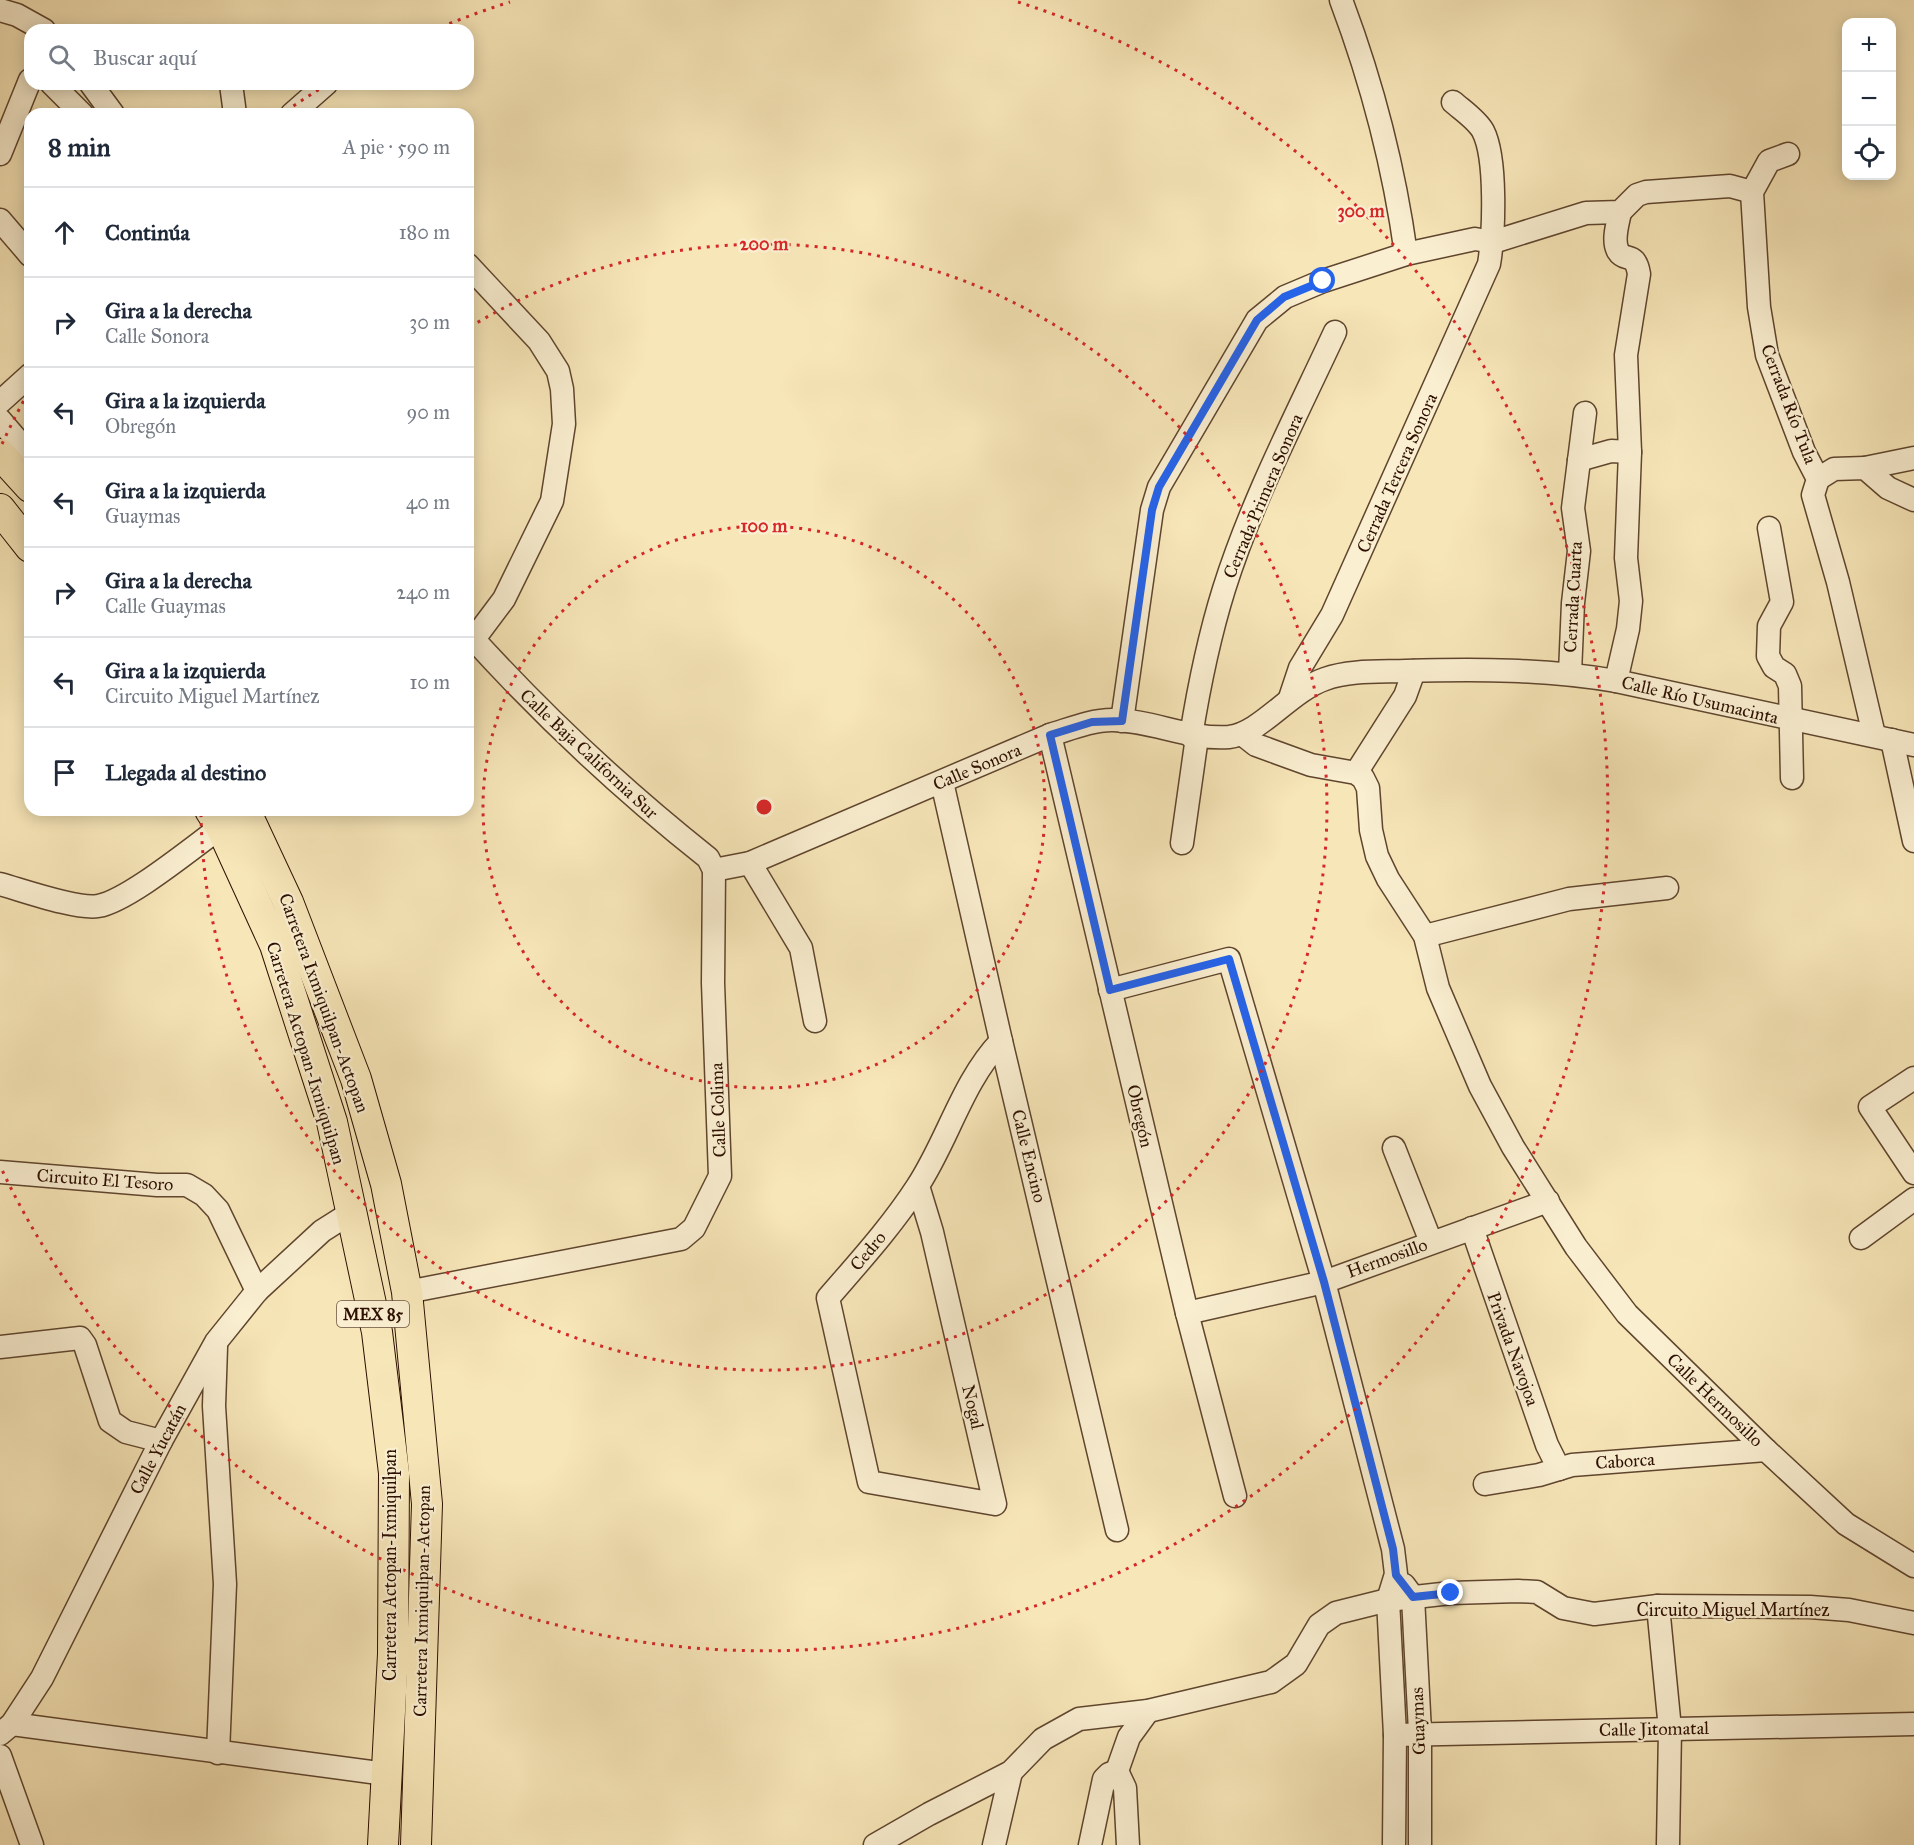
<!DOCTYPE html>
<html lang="es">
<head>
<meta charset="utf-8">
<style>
	:root { --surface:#fff; --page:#f6f6f7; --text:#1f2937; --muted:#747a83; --line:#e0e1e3 }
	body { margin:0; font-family:"IM FELL Great Primer",serif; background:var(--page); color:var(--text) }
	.controls { position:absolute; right:18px; top:18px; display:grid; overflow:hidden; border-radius:12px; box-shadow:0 3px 15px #0003 }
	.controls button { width:54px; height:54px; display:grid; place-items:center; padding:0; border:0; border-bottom:2px solid var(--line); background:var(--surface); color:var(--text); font:30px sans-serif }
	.stop { position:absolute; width:18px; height:18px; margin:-14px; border:4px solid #2563eb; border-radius:50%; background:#fff }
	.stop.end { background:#2563eb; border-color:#fff; box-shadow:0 2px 6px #0008 }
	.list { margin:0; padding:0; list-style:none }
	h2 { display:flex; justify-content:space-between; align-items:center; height:78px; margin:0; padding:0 24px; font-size:26px }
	h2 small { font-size:20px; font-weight:400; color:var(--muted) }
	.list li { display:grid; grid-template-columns:39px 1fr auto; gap:18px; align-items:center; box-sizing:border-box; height:90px; padding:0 24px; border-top:2px solid var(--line) }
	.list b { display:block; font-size:22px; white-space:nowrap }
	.list p { margin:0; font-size:20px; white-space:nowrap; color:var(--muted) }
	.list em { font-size:20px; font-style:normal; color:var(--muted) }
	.icon { flex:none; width:33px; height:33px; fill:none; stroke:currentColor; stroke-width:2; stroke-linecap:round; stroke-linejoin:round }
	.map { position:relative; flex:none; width:1914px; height:1845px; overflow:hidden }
	.search { position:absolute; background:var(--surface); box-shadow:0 3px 15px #0003; left:24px; top:24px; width:450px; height:66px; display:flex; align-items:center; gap:15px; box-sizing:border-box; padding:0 21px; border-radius:18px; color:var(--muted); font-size:22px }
	.panel { position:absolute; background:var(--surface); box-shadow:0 3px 15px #0003; left:24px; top:108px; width:450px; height:708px; border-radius:18px }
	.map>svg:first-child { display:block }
</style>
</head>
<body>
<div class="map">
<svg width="1914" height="1845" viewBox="0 0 1914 1845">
	<rect width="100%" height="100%" fill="#f7e6b8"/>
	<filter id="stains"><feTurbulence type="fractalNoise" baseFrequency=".00333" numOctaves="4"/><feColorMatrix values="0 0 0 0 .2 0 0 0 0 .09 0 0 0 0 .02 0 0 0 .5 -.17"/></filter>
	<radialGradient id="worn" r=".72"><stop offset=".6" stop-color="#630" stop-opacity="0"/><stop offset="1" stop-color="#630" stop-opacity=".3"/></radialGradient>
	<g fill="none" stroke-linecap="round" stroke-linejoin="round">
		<defs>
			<g id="minor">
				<path d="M1341 0C1372 82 1394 167 1406 254"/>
				<polyline points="0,10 17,15 44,30"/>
				<polyline points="52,84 82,114"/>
				<polyline points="91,84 113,114"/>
				<polyline points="231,84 235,114"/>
				<polyline points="292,114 326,84"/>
				<polyline points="0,154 30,80"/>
				<polyline points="1788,154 1769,161 1752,192 1759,307 1767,355 1804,452 1818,479 1813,495 1838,582 1874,735"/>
				<polyline points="0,220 30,255"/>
				<polyline points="468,265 539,341 558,371 562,389 564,424 552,501 504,599 474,639"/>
				<polyline points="0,402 30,375"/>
				<polyline points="0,420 30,455"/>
				<polyline points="1579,460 1611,451 1630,452"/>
				<polyline points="1865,468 1914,458"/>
				<polyline points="1818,479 1834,469 1865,468 1888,488 1914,500"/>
				<polyline points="1769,528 1782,602 1769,626 1768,656 1774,667 1785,674 1790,686 1792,778"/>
				<polyline points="1570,673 1573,603 1579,551 1573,508 1585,413"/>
				<path d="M1616 681 1628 629 1631 601 1626 558 1630 452 1626 355 1639 274C1635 250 1625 263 1618 251 1612 240 1618 223 1620 212"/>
				<path d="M1290 698 1300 668 1332 615 1489 264C1494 234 1497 158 1483 131 1477 120 1462 110 1453 102"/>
				<polyline points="1122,721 1152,510 1159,487 1257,320 1285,297 1323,281 1406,254 1475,239 1493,242 1586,213 1620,212 1637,195 1646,192 1730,186 1752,192"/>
				<polyline points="1242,734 1256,745 1311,765 1356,773 1363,778 1368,788 1371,830 1377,856 1388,879 1425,936 1438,988 1480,1086 1513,1147 1576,1247 1627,1314 1766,1450 1846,1524 1914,1566"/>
				<polyline points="1050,735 1187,1313 1235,1496"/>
				<path d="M1191 736C1199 686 1209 637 1224 589 1252 500 1296 416 1335 332"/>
				<polyline points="1892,740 1914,841"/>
				<polyline points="1356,773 1405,696 1414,671"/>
				<polyline points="942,782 1001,1041 1117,1530"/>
				<polyline points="1182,843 1197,737"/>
				<polyline points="750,863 801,948 815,1021"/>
				<path d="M714 870 750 863 1050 735C1070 729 1091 720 1112 720 1152 720 1188 740 1229 737 1260 734 1290 691 1325 679 1350 670 1380 672 1406 671 1476 669 1546 669 1616 681L1914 745"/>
				<path d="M0 884C22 890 78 910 98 906 128 901 193 847 221 827"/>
				<polyline points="1425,936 1569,899 1667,888"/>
				<polyline points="1110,990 1229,959 1324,1282 1393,1549 1396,1574 1388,1600 1395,1735 1394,1845"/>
				<polyline points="1914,1078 1870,1107 1914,1173"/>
				<polyline points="1394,1148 1431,1242"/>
				<polyline points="0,1172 157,1185 187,1185 204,1195 218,1210 257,1291"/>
				<path d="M918 1186 932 1232 995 1504 869 1482 828 1298C859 1262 891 1227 917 1187 948 1140 962 1082 1001 1041"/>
				<polyline points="1472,1228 1547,1445 1559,1469"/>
				<polyline points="1861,1238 1914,1199"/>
				<path d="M407 1292 681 1239 694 1228 720 1176 713 983 714 870 708 858C621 789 542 715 468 633"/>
				<polyline points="1187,1313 1324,1282 1548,1201"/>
				<polyline points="0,1347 80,1338 85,1345 110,1421 126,1432 161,1441"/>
				<polyline points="216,1347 214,1406 225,1584 218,1753"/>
				<polyline points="1485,1484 1539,1475 1572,1465 1766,1450"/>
				<polyline points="1404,1585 1413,1597 1420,1732 1420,1845"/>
				<polyline points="1658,1606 1670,1729 1668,1845"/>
				<polyline points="12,1724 386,1774"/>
				<polyline points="0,1734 12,1724 42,1678 161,1441 216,1342 257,1291 322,1231 352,1212"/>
				<polyline points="1395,1735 1914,1724"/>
				<polyline points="0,1756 32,1845"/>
				<polyline points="1117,1771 1125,1788 1128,1845"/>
				<polyline points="1117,1771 1129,1737 1148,1711"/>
				<polyline points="875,1845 929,1814 1011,1772 1043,1739 1079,1719 1148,1711 1271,1682 1296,1664 1319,1625 1336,1613 1388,1600 1451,1593 1518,1591 1537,1592 1563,1608 1594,1614 1658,1606 1810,1607 1849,1610 1914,1623"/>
				<polyline points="994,1845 1011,1772"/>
				<polyline points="1090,1845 1104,1779 1109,1774 1117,1771"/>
			</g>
			<g id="major">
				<polyline points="0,454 30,487"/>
				<polyline points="0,509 30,547"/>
				<polyline points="210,810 221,827 275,945 332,1122 377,1332 394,1473 393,1654 383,1845"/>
				<polyline points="245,810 288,902 356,1079 386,1184 407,1292 427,1504 416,1845"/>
			</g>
		</defs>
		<use href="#minor" stroke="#5f452e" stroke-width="25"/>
		<use href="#major" stroke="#2c0f00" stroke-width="32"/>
		<use href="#minor" stroke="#faefd1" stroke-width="22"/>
		<use href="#major" stroke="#f7e6b8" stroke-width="30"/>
	</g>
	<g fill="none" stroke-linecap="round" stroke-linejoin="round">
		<polyline stroke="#2563eb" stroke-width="8" points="1323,281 1284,297 1257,320 1159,487 1152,510 1122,721 1092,722 1050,735 1110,990 1229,959 1324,1282 1393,1549 1396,1575 1413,1597 1451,1593"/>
	</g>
	<g fill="none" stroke="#d62828" stroke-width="3" stroke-dasharray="3 6">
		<circle cx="764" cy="807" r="281"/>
		<path d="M470 327A563 563 0 1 1 201 812"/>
		<path d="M2 444A844 844 0 0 1 29 391M286 111A844 844 0 0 1 323 87M441 27A844 844 0 0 1 510 2M1018 2A844 844 0 1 1 2 1170"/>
	</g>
	<g text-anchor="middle" stroke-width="4.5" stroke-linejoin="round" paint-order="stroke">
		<rect fill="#faefd1" stroke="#6a523f" stroke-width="1.5" x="337" y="1301" width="72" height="26" rx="4.5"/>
		<g font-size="16" font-weight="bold" fill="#2c0f00">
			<text x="373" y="1320">MEX 85</text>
		</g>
		<g font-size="18" fill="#2c0f00" stroke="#faefd1">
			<text transform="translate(1789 404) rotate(69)" y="6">Cerrada Río Tula</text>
			<text transform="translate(1397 473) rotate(-66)" y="6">Cerrada Tercera Sonora</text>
			<text transform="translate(1263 496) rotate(-67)" y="6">Cerrada Primera Sonora</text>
			<text transform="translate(1573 597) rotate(-87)" y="6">Cerrada Cuarta</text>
			<text transform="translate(1700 700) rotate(13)" y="6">Calle Río Usumacinta</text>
			<text transform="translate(589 754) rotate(43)" y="6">Calle Baja California Sur</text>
			<text transform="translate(977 767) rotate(-23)" y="6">Calle Sonora</text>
			<text transform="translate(324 1003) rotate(70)" y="6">Carretera Ixmiquilpan-Actopan</text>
			<text transform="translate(306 1053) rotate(73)" y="6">Carretera Actopan-Ixmiquilpan</text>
			<text transform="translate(718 1110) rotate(-92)" y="6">Calle Colima</text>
			<text transform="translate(1140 1116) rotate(77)" y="6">Obregón</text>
			<text transform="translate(1029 1156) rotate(76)" y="6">Calle Encino</text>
			<text transform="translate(105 1180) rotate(4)" y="6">Circuito El Tesoro</text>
			<text transform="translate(868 1251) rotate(-50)" y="6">Cedro</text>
			<text transform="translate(1387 1258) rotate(-20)" y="6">Hermosillo</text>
			<text transform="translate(1513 1349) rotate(70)" y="6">Privada Navojoa</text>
			<text transform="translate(1715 1400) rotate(44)" y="6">Calle Hermosillo</text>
			<text transform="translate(973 1407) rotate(77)" y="6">Nogal</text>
			<text transform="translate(158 1449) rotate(-62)" y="6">Calle Yucatán</text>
			<text transform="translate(1625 1461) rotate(-4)" y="6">Caborca</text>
			<text transform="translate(390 1565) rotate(-90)" y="6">Carretera Actopan-Ixmiquilpan</text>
			<text transform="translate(422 1601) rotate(-89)" y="6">Carretera Ixmiquilpan-Actopan</text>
			<text x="1733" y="1616">Circuito Miguel Martínez</text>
			<text transform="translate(1418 1721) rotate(-92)" y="6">Guaymas</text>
			<text transform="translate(1654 1729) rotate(-1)" y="6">Calle Jitomatal</text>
		</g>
	</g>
	<circle cx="764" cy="807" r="9" fill="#d62828" stroke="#faefd1" stroke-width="3"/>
	<g font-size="18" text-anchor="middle" font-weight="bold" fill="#d62828" stroke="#faefd1" stroke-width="4.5" stroke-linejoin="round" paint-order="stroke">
		<text x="1361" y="217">300 m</text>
		<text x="764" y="250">200 m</text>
		<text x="764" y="532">100 m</text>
	</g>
	<rect width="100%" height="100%" filter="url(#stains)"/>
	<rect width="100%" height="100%" fill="url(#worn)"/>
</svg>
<div class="controls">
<button>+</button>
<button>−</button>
<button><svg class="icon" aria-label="locate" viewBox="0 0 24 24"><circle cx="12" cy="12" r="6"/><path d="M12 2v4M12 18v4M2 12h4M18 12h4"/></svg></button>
</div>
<div class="stop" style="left:1323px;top:281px"></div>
<div class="stop end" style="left:1451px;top:1593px"></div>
<div class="search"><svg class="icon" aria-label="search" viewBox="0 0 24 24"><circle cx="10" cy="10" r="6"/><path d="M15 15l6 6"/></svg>Buscar aquí</div>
<section class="panel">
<h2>8 min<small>A pie · 590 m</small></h2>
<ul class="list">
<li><svg class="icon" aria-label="ahead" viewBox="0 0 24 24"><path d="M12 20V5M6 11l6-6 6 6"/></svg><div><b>Continúa</b></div><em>180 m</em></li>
<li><svg class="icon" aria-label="right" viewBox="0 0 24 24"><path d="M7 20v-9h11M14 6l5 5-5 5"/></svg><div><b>Gira a la derecha</b><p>Calle Sonora</p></div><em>30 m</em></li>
<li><svg class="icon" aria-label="left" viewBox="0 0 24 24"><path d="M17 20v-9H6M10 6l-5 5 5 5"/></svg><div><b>Gira a la izquierda</b><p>Obregón</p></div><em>90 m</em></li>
<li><svg class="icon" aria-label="left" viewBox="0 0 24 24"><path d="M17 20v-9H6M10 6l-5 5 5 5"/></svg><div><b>Gira a la izquierda</b><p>Guaymas</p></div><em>40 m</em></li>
<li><svg class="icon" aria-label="right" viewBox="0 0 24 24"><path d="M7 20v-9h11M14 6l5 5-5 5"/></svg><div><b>Gira a la derecha</b><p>Calle Guaymas</p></div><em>240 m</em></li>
<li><svg class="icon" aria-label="left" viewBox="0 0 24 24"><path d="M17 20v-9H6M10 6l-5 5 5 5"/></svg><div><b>Gira a la izquierda</b><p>Circuito Miguel Martínez</p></div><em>10 m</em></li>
<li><svg class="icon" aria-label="arrive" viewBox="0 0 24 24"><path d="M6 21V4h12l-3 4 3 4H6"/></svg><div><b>Llegada al destino</b></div></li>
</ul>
</section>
</div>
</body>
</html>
